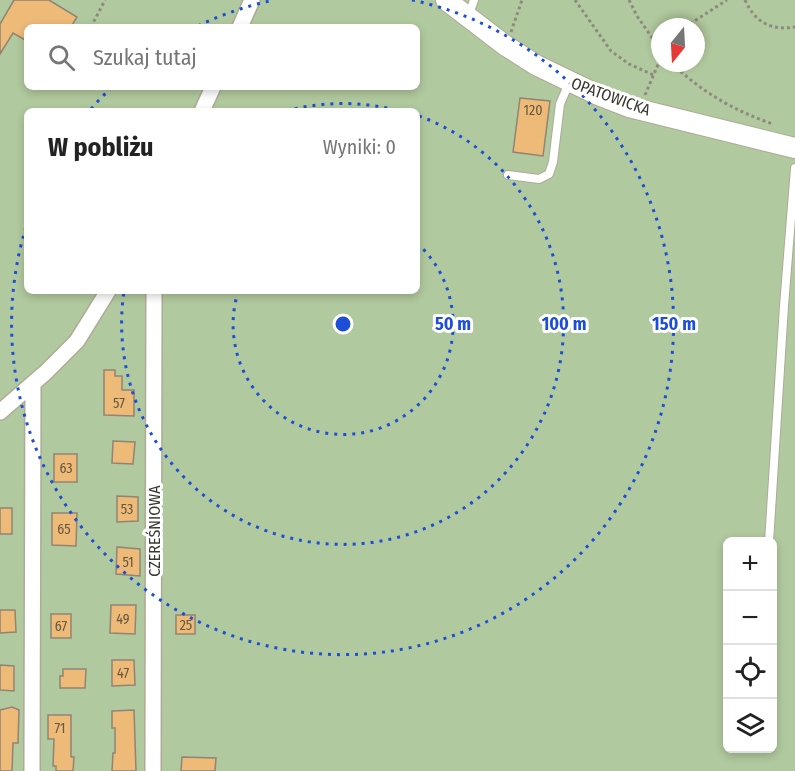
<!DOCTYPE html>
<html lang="pl">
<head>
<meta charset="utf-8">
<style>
	:root { --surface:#fff; --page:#f6f6f6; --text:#222; --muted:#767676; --line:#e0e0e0 }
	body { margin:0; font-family:"Fira Sans Condensed",sans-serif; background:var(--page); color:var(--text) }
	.controls { position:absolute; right:18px; bottom:18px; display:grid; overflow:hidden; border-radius:9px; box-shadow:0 3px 9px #0003 }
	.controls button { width:54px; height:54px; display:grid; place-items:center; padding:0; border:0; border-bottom:2px solid var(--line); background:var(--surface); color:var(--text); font:30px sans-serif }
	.compass { position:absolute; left:651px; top:18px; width:54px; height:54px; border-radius:50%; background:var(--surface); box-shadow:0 3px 9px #0003; rotate:198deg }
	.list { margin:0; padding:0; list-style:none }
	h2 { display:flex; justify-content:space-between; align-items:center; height:78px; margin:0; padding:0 24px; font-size:26px }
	h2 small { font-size:20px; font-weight:400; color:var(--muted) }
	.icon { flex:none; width:33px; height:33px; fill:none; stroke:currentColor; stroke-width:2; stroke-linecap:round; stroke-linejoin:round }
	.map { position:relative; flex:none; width:795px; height:771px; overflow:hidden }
	.search { position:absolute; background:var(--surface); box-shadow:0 3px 9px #0003; left:24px; top:24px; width:396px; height:66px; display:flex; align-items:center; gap:15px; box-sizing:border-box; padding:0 21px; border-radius:9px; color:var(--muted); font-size:22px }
	.panel { position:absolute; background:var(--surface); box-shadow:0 3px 9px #0003; left:24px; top:108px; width:396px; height:186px; border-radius:9px }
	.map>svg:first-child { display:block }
</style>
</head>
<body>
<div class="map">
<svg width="795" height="771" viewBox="0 0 795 771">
	<rect width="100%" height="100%" fill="#ebe7d3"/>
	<path fill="#b1c99e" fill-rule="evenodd" d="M0 0H795V771H0ZM27 27H417V87H27ZM660 27H696V63H660ZM27 111H417V291H27ZM728 542H772V748H728Z"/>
	<g fill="#edba78" stroke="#918475" stroke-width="1.5">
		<polygon points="14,0 49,0 77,17 71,27 27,27 27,41 13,33 0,54 0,24"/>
		<polygon points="520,98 550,101 543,156 513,152"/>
		<polygon points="104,370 115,370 115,376 122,376 122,390 134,390 134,416 104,415"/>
		<polygon points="113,441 135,442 133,464 112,463"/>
		<rect x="54" y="454" width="23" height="28"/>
		<polygon points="117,496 138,497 138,521 117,522"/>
		<rect x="0" y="508" width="12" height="26"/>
		<polygon points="52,513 77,513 76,546 52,545"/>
		<polygon points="117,547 140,549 140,576 116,574"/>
		<polygon points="111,605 136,605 135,634 110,633"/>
		<polygon points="0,610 15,610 16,632 0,633"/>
		<rect x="51" y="614" width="20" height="24"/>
		<rect x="176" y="615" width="19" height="19"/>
		<polygon points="112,660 134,660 135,685 112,686"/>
		<polygon points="0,665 14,666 14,691 0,690"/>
		<polygon points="63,669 86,669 85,688 60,688 60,676 63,676"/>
		<polygon points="12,707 19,710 18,743 13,743 12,771 0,771 0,710"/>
		<polygon points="134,710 136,771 112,771 113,753 115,753 115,728 112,728 112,711"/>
		<polygon points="48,715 71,715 71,757 74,757 73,771 56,771 56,766 53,766 54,739 48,739"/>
		<polygon points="182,757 216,758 215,771 181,771"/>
	</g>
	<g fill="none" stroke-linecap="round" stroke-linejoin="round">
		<defs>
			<g id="service">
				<polyline points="468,17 474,0"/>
				<polyline points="508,175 539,179 549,174 553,162 560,104 569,83"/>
				<polyline points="769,542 784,306 795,168"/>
			</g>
			<g id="minor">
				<polyline points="240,27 252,0"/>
				<polyline points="202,111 213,87"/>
				<polyline points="0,412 46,372 77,341 108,291"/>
				<polyline points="32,771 33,384"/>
				<polyline points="153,771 154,291"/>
			</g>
			<polyline id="tertiary" points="446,0 506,46 536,65 598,95 629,107 795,148"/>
		</defs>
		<use href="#service" stroke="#aeaa97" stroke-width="10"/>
		<use href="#minor" stroke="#aeaa97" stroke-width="18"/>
		<use href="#tertiary" stroke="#aeaa97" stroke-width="22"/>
		<g stroke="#8e8b7e" stroke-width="3" stroke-dasharray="3 3" stroke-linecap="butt">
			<polyline points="575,0 611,51 629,64 653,75"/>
			<polyline points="629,0 637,16 660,49"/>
			<path d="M745 0C755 22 771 31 795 27"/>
			<polyline points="91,27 105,0"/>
			<polyline points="685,27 727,0"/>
			<polyline points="511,32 522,0"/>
			<path d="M672 63C701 92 735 111 773 124"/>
			<polyline points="645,95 660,60"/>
		</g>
		<use href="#service" stroke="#fff" stroke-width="8"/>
		<use href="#minor" stroke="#fff" stroke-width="15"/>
		<use href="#tertiary" stroke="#fff" stroke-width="20"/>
	</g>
	<g fill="none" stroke="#1d4ed8" stroke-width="3" stroke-dasharray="3 6">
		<path d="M417 243A110 110 0 1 1 238 292"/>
		<path d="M286 111A221 221 0 0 1 400 111M419 116A221 221 0 1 1 124 291"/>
		<path d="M91 109A331 331 0 0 1 111 88M198 26A331 331 0 0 1 274 0M412 0A331 331 0 1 1 26 227"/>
	</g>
	<g text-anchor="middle" stroke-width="6" stroke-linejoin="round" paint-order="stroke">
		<g font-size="14" fill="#655740">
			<text x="533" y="115">120</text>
			<text x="119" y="408">57</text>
			<text x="66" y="473">63</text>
			<text x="127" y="514">53</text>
			<text x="64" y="534">65</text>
			<text x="128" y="567">51</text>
			<text x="123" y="624">49</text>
			<text x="186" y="630">25</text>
			<text x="61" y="631">67</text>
			<text x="123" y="678">47</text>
			<text x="60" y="733">71</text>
		</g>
		<g font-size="16" fill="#38362e" stroke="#fff">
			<text transform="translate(611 96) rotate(20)" y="6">OPATOWICKA</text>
			<text transform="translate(154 531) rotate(-90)" y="6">CZEREŚNIOWA</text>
		</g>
	</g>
	<circle cx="343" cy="324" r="9" fill="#1d4ed8" stroke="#fff" stroke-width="3"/>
	<g font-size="18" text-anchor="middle" font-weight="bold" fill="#1d4ed8" stroke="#fff" stroke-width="6" stroke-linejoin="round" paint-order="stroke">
		<text x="453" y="330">50 m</text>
		<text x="564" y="330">100 m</text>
		<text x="674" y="330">150 m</text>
	</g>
</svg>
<div class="controls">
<button>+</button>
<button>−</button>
<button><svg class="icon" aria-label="locate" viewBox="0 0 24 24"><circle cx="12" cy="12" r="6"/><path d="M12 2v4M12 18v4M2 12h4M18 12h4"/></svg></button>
<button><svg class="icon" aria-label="layers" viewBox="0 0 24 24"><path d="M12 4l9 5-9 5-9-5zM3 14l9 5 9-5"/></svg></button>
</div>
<svg class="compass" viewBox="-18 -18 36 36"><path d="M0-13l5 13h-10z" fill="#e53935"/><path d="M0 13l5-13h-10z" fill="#767676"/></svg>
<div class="search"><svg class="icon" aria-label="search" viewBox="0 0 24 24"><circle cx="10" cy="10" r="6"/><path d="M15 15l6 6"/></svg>Szukaj tutaj</div>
<section class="panel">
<h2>W pobliżu<small>Wyniki: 0</small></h2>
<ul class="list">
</ul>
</section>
</div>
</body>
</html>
